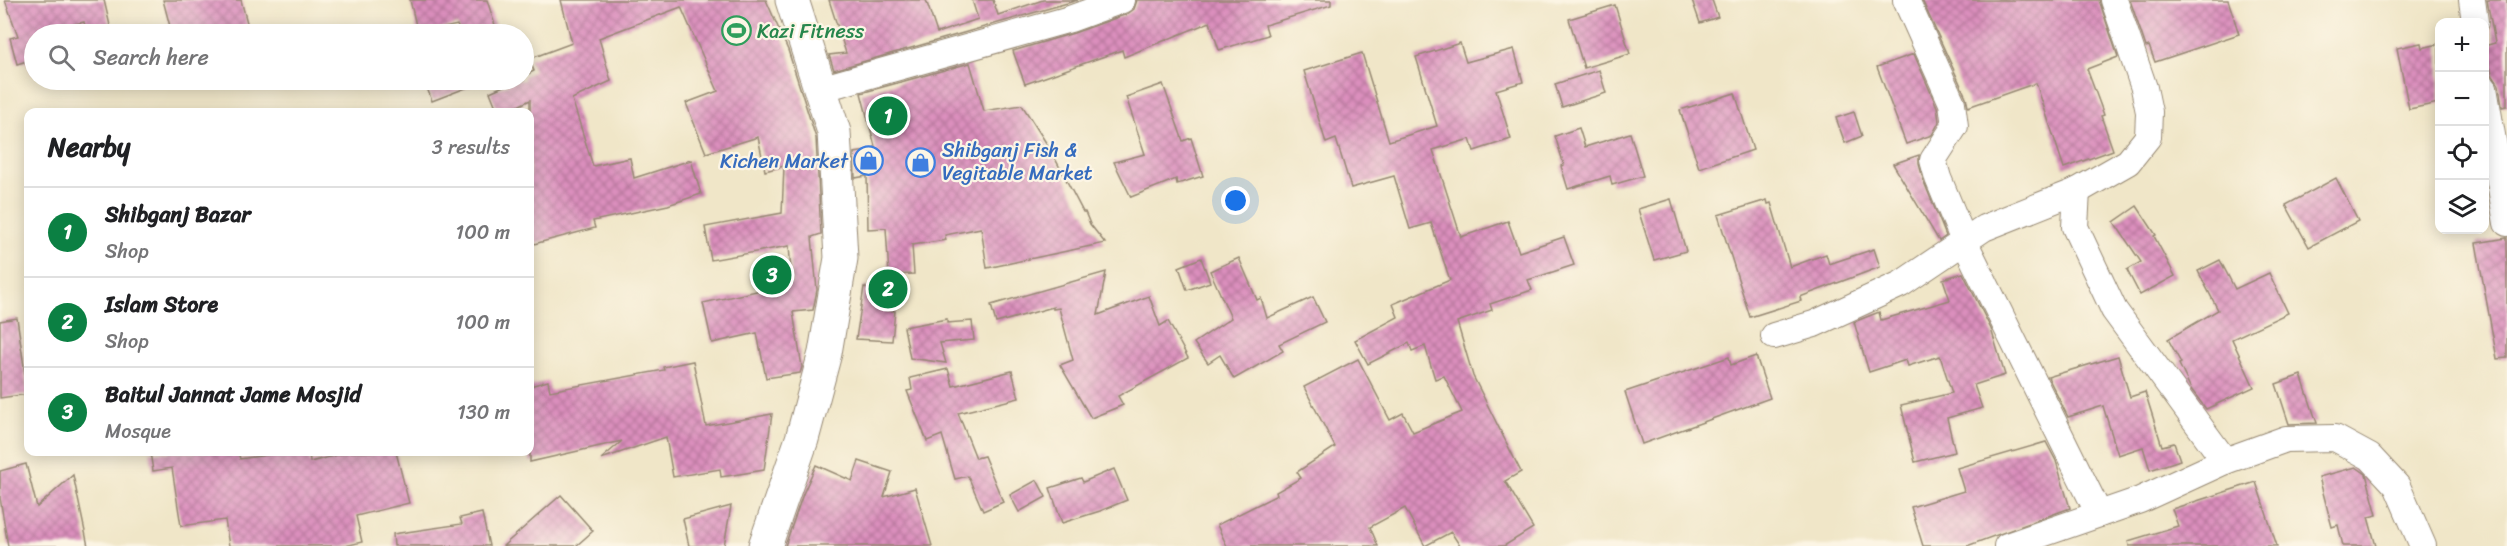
<!DOCTYPE html>
<html lang="en">
<head>
<meta charset="utf-8">
<style>
	:root { --surface:#fff; --page:#f2f2f2; --text:#202124; --muted:#757577; --line:#e0e0e0; --accent:#0b8043 }
	body { margin:0; font-family:Sriracha,sans-serif; background:var(--page); color:var(--text) }
	.controls { position:absolute; right:18px; top:18px; display:grid; overflow:hidden; border-radius:12px; box-shadow:0 3px 15px #0003 }
	.controls button { width:54px; height:54px; display:grid; place-items:center; padding:0; border:0; border-bottom:2px solid var(--line); background:var(--surface); color:var(--text); font:30px sans-serif }
	.you { position:absolute; left:1236px; top:201px; width:21px; height:21px; margin:-15px; border:4px solid #fff; border-radius:50%; background:#1a73e8; box-shadow:0 0 0 9px #1a73e833 }
	.badge { display:grid; place-items:center; width:39px; height:39px; border-radius:50%; background:var(--accent); color:#fff; font-size:20px; font-weight:700 }
	.pin { position:absolute; translate:-50% -50%; border:3px solid #fff; box-shadow:0 2px 6px #0006 }
	.list { margin:0; padding:0; list-style:none }
	h2 { display:flex; justify-content:space-between; align-items:center; height:78px; margin:0; padding:0 24px; font-size:26px }
	h2 small { font-size:20px; font-weight:400; color:var(--muted) }
	.list li { display:grid; grid-template-columns:39px 1fr auto; gap:18px; align-items:center; box-sizing:border-box; height:90px; padding:0 24px; border-top:2px solid var(--line) }
	.list b { display:block; font-size:22px; white-space:nowrap }
	.list p { margin:0; font-size:20px; white-space:nowrap; color:var(--muted) }
	.list em { font-size:20px; font-style:normal; color:var(--muted) }
	.icon { flex:none; width:33px; height:33px; fill:none; stroke:currentColor; stroke-width:2; stroke-linecap:round; stroke-linejoin:round }
	.map { position:relative; flex:none; width:2507px; height:546px; overflow:hidden }
	.search { position:absolute; background:var(--surface); box-shadow:0 3px 15px #0003; left:24px; top:24px; width:510px; height:66px; display:flex; align-items:center; gap:15px; box-sizing:border-box; padding:0 21px; border-radius:33px; color:var(--muted); font-size:22px }
	.panel { position:absolute; background:var(--surface); box-shadow:0 3px 15px #0003; left:24px; top:108px; width:510px; height:348px; border-radius:12px }
	.map>svg:first-child { display:block }
</style>
</head>
<body>
<div class="map">
<svg width="2507" height="546" viewBox="0 0 2507 546">
	<defs>
		<pattern id="building-cross-hatch" width="8" height="8" patternUnits="userSpaceOnUse" patternTransform="scale(1.5)"><rect width="8" height="8" fill="#db8fbd"/><path d="M0 0l8 8M0 8l8-8" fill="none" stroke="#b37599"/></pattern>
	</defs>
	<rect width="100%" height="100%" fill="#fcf5e5"/>
	<filter id="ink" filterUnits="userSpaceOnUse"><feTurbulence type="fractalNoise" baseFrequency=".0167" numOctaves="2"/><feDisplacementMap in="SourceGraphic" scale="12" xChannelSelector="R" yChannelSelector="G"/><feConvolveMatrix kernelMatrix="1 2 1 2 8 2 1 2 1" color-interpolation-filters="sRGB"/></filter>
	<filter id="wash" filterUnits="userSpaceOnUse"><feTurbulence type="fractalNoise" baseFrequency=".008" numOctaves="4" result="noise"/><feDisplacementMap in="SourceGraphic" scale="24" xChannelSelector="R" yChannelSelector="G"/><feGaussianBlur stdDeviation="1.35" result="paint"/><feColorMatrix in="noise" values="0 0 0 0 0 0 0 0 0 0 0 0 0 0 0 0 0 1.4 0 .05"/><feComposite in="paint" operator="in"/></filter>
	<g filter="url(#wash)">
		<rect width="100%" height="100%" fill="#f0e6c8"/>
		<g id="blocks">
			<g fill="url(#building-cross-hatch)">
				<polygon points="5,0 104,0 112,34 87,34 84,22 34,34 34,74 32,74 27,61 17,64 10,38 18,36"/>
				<polygon points="163,0 241,0 250,34 172,34"/>
				<polygon points="410,0 487,0 495,25 467,34 461,34 457,25 418,34"/>
				<polygon points="561,0 766,0 788,50 816,138 821,234 812,237 817,290 813,310 793,312 802,367 800,373 766,378 757,333 712,343 703,303 792,283 789,246 711,260 705,227 782,213 784,166 765,171 758,137 706,153 686,103 718,91 681,7 599,38 611,81 572,99 593,166 630,158 634,178 691,160 701,194 668,205 593,221 595,228 530,245 530,100 506,112 498,112 490,92 517,80 524,80 524,76 534,71 529,59 572,43"/>
				<polygon points="829,0 926,0 937,33 978,19 972,0 993,0 998,15 1043,0 1078,0 834,70 829,55 846,53"/>
				<polygon points="1137,0 1331,0 1331,5 1265,25 1268,35 1219,50 1210,22 1124,57 1122,50 1025,84 1013,51 1074,33 1127,14 1134,9"/>
				<polygon points="1692,0 1712,0 1718,17 1700,23"/>
				<polygon points="1922,0 2099,0 2118,57 2087,69 2104,115 2101,116 2113,150 2064,168 2036,83 1968,107 1966,97"/>
				<polygon points="2130,0 2228,0 2239,34 2155,62 2149,46 2146,47"/>
				<polygon points="2487,0 2507,0 2507,106 2502,107 2499,85 2493,76 2484,48 2484,46 2495,43"/>
				<polygon points="1615,5 1630,54 1584,68 1569,19"/>
				<polygon points="1460,43 1466,62 1514,49 1523,82 1496,90 1511,139 1474,151 1470,139 1433,150 1461,237 1508,221 1519,252 1564,237 1574,265 1528,280 1532,290 1490,304 1492,310 1457,322 1473,376 1521,472 1505,481 1533,528 1504,546 1460,546 1451,532 1425,546 1405,508 1370,527 1378,546 1227,546 1217,525 1277,495 1276,492 1301,478 1297,472 1335,447 1304,387 1358,359 1390,420 1403,413 1413,432 1462,412 1444,376 1435,379 1425,346 1412,351 1409,343 1368,364 1355,340 1398,317 1393,304 1450,280 1431,223 1410,229 1394,176 1351,188 1336,139 1326,143 1304,71 1362,53 1389,141 1437,126 1416,57"/>
				<polygon points="2421,43 2422,48 2439,44 2439,103 2409,109 2397,48"/>
				<polygon points="1914,54 1937,107 1939,122 1932,135 1906,144 1877,67"/>
				<polygon points="970,63 984,111 1022,105 1050,149 1083,212 1085,212 1090,224 1105,243 987,268 981,228 945,235 946,240 912,245 914,274 889,275 886,228 868,229 867,176 855,178 854,153 876,150 861,93"/>
				<polygon points="1599,70 1606,93 1562,107 1555,84"/>
				<polygon points="424,80 484,80 484,81 432,101"/>
				<polygon points="1163,84 1183,141 1191,138 1203,176 1177,184 1176,179 1131,197 1114,162 1145,154 1126,97"/>
				<polygon points="1735,93 1753,150 1699,168 1680,110"/>
				<polygon points="1854,112 1862,136 1845,143 1836,118"/>
				<polygon points="1579,128 1585,147 1630,133 1643,176 1612,185 1610,176 1568,189 1561,166 1564,165 1555,136"/>
				<polygon points="1919,155 1919,164 1924,182 1946,236 1939,241 1893,164"/>
				<polygon points="2336,178 2358,221 2309,247 2286,205"/>
				<polygon points="1671,199 1686,251 1654,260 1638,209"/>
				<polygon points="1767,200 1768,204 1771,203 1790,267 1826,254 1829,264 1874,249 1880,267 1800,297 1801,301 1750,317 1718,215"/>
				<polygon points="2137,206 2156,235 2154,236 2175,276 2140,295 2127,270 2141,262 2114,222"/>
				<polygon points="2507,238 2507,358 2497,359 2476,243"/>
				<polygon points="1201,258 1210,282 1187,290 1179,267"/>
				<polygon points="1239,258 1257,300 1261,298 1267,318 1313,297 1325,322 1279,344 1283,351 1234,379 1220,355 1208,363 1194,343 1231,318 1210,271"/>
				<polygon points="2220,260 2235,289 2269,273 2288,313 2232,339 2254,387 2206,409 2191,389 2179,364 2181,363 2168,339 2218,310 2198,271"/>
				<polygon points="1106,272 1098,315 1149,296 1160,326 1168,321 1188,358 1118,396 1123,405 1091,418 1060,365 1073,360 1059,308 1053,309 1053,307 996,323 991,305"/>
				<polygon points="1963,273 1991,329 2005,375 1974,385 1982,408 1947,418 1955,452 1915,462 1901,405 1952,393 1940,356 1908,366 1906,360 1869,372 1854,322 1879,312 1881,320 1950,300 1943,279"/>
				<polygon points="864,287 884,293 880,310 895,311 892,341 856,339"/>
				<polygon points="17,318 28,394 0,398 0,321"/>
				<polygon points="947,319 947,323 972,321 974,340 940,343 946,363 910,358 904,327"/>
				<polygon points="1756,356 1770,398 1642,444 1625,392 1729,357 1731,365"/>
				<polygon points="2118,356 2130,397 2145,392 2162,446 2174,443 2180,460 2150,470 2143,447 2118,455 2103,406 2068,417 2048,377"/>
				<polygon points="693,361 706,426 772,414 764,470 721,477 720,469 673,477 666,437 601,459 622,441 530,462 530,386 548,381 550,391 664,370 663,367"/>
				<polygon points="948,369 953,386 1012,371 1019,398 958,413 976,458 984,456 1003,502 983,511 968,476 955,479 942,435 927,441 907,391 912,390 910,378"/>
				<polygon points="2301,375 2317,423 2289,424 2276,384"/>
				<polygon points="2046,442 2056,461 2070,508 1967,546 1923,546 1911,507 1964,491 1957,468"/>
				<polygon points="150,452 238,452 240,459 286,452 309,452 310,462 349,452 396,452 409,503 356,516 362,542 345,546 229,546 225,520 181,526 172,468 153,471"/>
				<polygon points="859,461 892,472 884,497 915,488 932,546 785,546 803,494 816,465 852,481"/>
				<polygon points="26,464 37,507 73,475 88,546 8,546 0,498 0,471"/>
				<polygon points="2356,467 2366,474 2377,515 2368,517 2376,546 2343,546 2338,525 2332,527 2319,477"/>
				<polygon points="1114,469 1127,500 1100,511 1062,523 1050,488 1081,478 1083,482"/>
				<polygon points="1037,480 1046,497 1019,512 1010,495"/>
				<polygon points="2256,482 2277,546 2129,546 2128,541 2178,526 2172,509"/>
				<polygon points="561,495 593,531 576,546 503,546"/>
				<polygon points="731,506 724,546 689,546 683,519"/>
				<polygon points="482,513 489,546 394,546 393,534 462,524 460,518"/>
			</g>
		</g>
	</g>
	<g filter="url(#ink)">
		<use href="#blocks" fill-opacity="0" stroke="#968873" stroke-width="1.5"/>
		<g fill="none" stroke-linecap="round" stroke-linejoin="round">
			<defs>
				<g id="minor">
					<polyline points="1906,0 1952,103 1955,126 1933,160 1938,178 1964,241 2099,514"/>
					<polyline points="2472,0 2475,22"/>
					<polyline points="2484,88 2507,223"/>
					<polyline points="820,89 1070,19 1122,0"/>
					<polyline points="2077,191 2075,227 2114,310 2225,461"/>
					<polyline points="1774,336 1814,324 1901,284 1984,228 2077,191 2128,162 2148,137 2149,112 2144,88 2114,0"/>
					<polyline points="2007,546 2140,500 2225,461 2286,439 2335,438 2370,457 2397,486 2423,546"/>
				</g>
				<polyline id="highway" points="765,546 802,439 825,353 841,258 834,132 792,0"/>
			</defs>
			<use href="#minor" stroke="#968873" stroke-width="28"/>
			<use href="#highway" stroke="#968873" stroke-width="35"/>
			<use href="#minor" stroke="#fff" stroke-width="26"/>
			<use href="#highway" stroke="#fff" stroke-width="33"/>
		</g>
	</g>
	<defs>
		<symbol id="stadium-ring" viewBox="-11 -11 22 22"><circle r="9.5" fill="#fcf5e5" stroke="#2e9e5b" stroke-width="1.5"/><path d="M0-5a6.5 5 0 1 0 0 10a6.5 5 0 1 0 0-10ZM-3.5-1.8h7v3.6h-7Z" fill="#2e9e5b"/></symbol>
		<symbol id="shop-ring" viewBox="-11 -11 22 22"><circle r="9.5" fill="#fcf5e5" stroke="#3f7fe0" stroke-width="1.5"/><path d="M-5-2.5h2.3a2.7 3.5 0 0 1 5.4 0H5L5.5 6h-11ZM-1.5-2.5h3a1.5 2.3 0 0 0-3 0Z" fill="#3f7fe0"/></symbol>
	</defs>
	<g fill-rule="evenodd">
		<use href="#stadium-ring" x="720" y="14" width="33" height="33"/>
		<use href="#shop-ring" x="852" y="144" width="33" height="33"/>
		<use href="#shop-ring" x="904" y="146" width="33" height="33"/>
	</g>
	<g text-anchor="middle" stroke-width="4.5" stroke-linejoin="round" paint-order="stroke">
		<g font-size="20" fill="#27864d" stroke="#fcf5e5" text-anchor="start">
			<text x="757" y="38">Kazi Fitness</text>
		</g>
		<g font-size="20" fill="#366cbe" stroke="#fcf5e5" text-anchor="start">
			<text x="942" y="157">Shibganj Fish &amp;<tspan x="942" dy="23">Vegitable Market</tspan></text>
			<text x="848" y="168" text-anchor="end">Kichen Market</text>
		</g>
	</g>
</svg>
<div class="controls">
<button>+</button>
<button>−</button>
<button><svg class="icon" aria-label="locate" viewBox="0 0 24 24"><circle cx="12" cy="12" r="6"/><path d="M12 2v4M12 18v4M2 12h4M18 12h4"/></svg></button>
<button><svg class="icon" aria-label="layers" viewBox="0 0 24 24"><path d="M12 4l9 5-9 5-9-5zM3 14l9 5 9-5"/></svg></button>
</div>
<div class="you"></div>
<div class="pin badge" style="left:888px;top:116px">1</div>
<div class="pin badge" style="left:888px;top:289px">2</div>
<div class="pin badge" style="left:772px;top:275px">3</div>
<div class="search"><svg class="icon" aria-label="search" viewBox="0 0 24 24"><circle cx="10" cy="10" r="6"/><path d="M15 15l6 6"/></svg>Search here</div>
<section class="panel">
<h2>Nearby<small>3 results</small></h2>
<ul class="list">
<li><span class="badge">1</span><div><b>Shibganj Bazar</b><p>Shop</p></div><em>100 m</em></li>
<li><span class="badge">2</span><div><b>Islam Store</b><p>Shop</p></div><em>100 m</em></li>
<li><span class="badge">3</span><div><b>Baitul Jannat Jame Mosjid</b><p>Mosque</p></div><em>130 m</em></li>
</ul>
</section>
</div>
</body>
</html>
